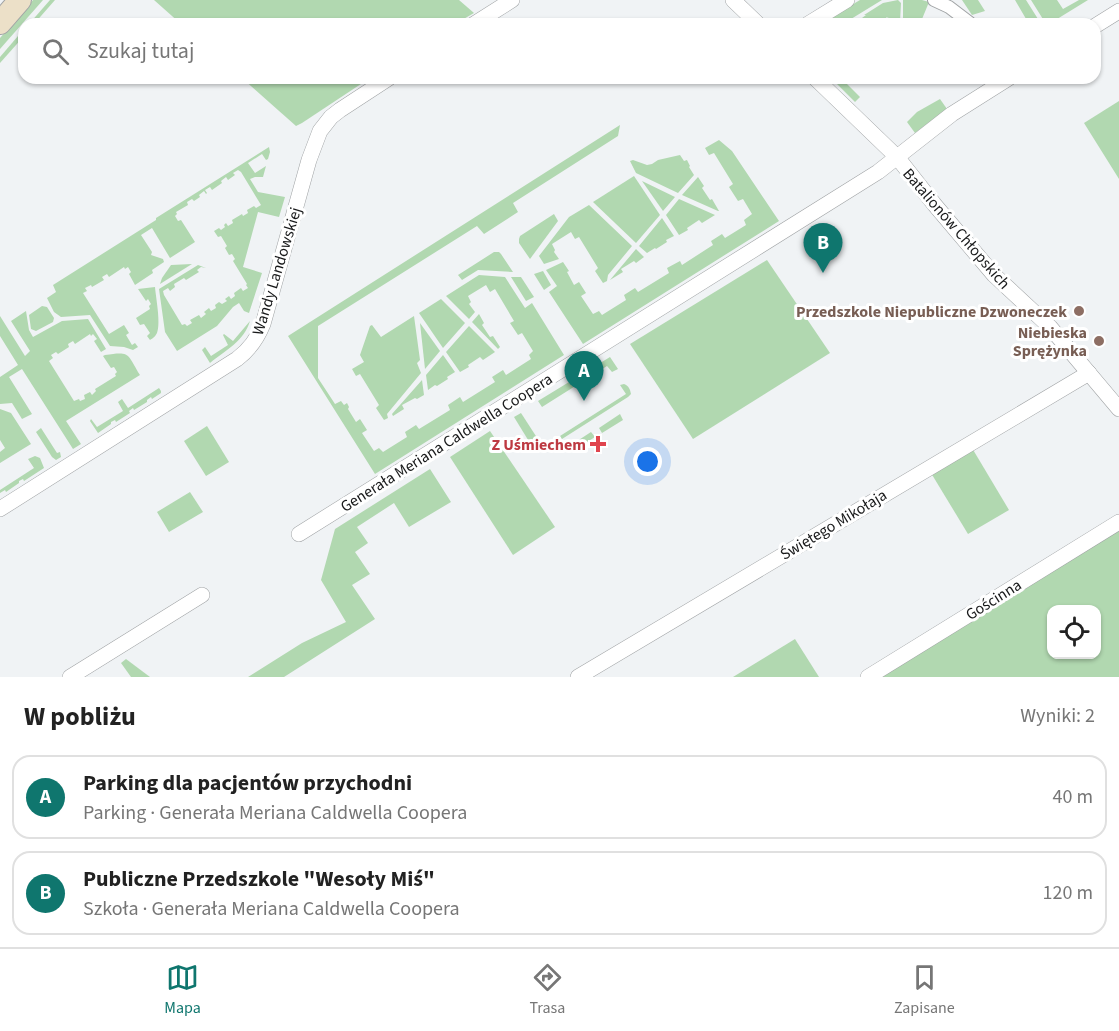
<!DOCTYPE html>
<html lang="pl">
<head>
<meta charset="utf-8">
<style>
	:root { --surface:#fff; --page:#f6f6f6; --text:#222; --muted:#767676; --line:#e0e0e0; --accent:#0f766e }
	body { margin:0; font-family:"Source Sans 3",sans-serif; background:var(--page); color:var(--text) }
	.controls { position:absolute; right:18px; bottom:18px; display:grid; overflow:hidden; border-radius:12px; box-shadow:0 2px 4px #0004 }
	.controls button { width:54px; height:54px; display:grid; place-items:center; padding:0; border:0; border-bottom:2px solid var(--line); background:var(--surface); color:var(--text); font:30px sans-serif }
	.you { position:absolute; left:648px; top:462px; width:21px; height:21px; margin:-15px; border:4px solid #fff; border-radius:50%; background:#1a73e8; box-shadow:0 0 0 9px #1a73e833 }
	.badge { display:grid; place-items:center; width:39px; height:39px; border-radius:50%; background:var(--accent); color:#fff; font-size:20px; font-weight:700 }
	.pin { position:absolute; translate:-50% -50px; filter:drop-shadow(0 2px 3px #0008) }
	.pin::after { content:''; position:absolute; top:32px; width:21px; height:18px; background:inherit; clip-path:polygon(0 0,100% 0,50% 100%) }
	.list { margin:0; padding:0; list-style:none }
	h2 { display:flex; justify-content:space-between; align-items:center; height:78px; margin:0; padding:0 24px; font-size:26px }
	h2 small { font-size:20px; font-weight:400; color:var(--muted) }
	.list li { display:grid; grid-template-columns:39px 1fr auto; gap:18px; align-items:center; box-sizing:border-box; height:84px; margin:0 12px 12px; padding:0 12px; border:2px solid var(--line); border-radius:18px }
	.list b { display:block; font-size:22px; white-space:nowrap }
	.list p { margin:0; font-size:20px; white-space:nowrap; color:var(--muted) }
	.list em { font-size:20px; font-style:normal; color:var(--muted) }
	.icon { flex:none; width:33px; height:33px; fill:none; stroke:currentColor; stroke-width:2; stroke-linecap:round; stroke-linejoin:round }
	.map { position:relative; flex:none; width:1119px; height:677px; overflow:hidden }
	.search { position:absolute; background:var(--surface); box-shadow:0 2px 4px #0004; left:18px; right:18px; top:18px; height:66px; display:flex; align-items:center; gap:15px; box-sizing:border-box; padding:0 21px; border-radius:18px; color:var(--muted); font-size:22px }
	.sheet { height:270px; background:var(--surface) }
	nav { display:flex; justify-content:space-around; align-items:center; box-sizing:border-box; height:84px; border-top:2px solid var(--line); background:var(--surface); font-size:16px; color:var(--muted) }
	nav a { display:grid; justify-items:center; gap:3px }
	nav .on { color:var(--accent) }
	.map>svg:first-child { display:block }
</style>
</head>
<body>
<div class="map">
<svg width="1119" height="677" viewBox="0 0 1119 677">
	<rect width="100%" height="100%" fill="#f0f3f5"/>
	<g fill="#b1d8b0" fill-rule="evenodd">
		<polygon points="33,0 43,0 0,49 0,38"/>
		<polygon points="50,0 55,0 34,24 29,24"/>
		<polygon points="154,0 459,0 474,13 455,24 181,24"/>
		<polygon points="860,0 882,0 851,19 856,24 820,24"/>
		<polygon points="898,0 901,3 900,22 886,17 890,24 861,24 856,19 862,18 866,15 864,15 883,3"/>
		<polygon points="903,0 922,0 929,2 920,24 903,23"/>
		<polygon points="962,0 978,0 985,11 972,15"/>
		<polygon points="1015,0 1026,0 1038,19 1036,20 1038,24 1029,24"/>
		<polygon points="1031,0 1057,0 1063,9 1079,0 1088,0 1049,24 1046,24"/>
		<polygon points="24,29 24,36 0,63 0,57"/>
		<polygon points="242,78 370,78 302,123 296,126"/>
		<polygon points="831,78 841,78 860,97 855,102"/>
		<polygon points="940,99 947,109 915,133 907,122 917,112"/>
		<polygon points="1119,101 1119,179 1084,123"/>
		<polygon points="620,125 618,136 513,203 518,212 484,234 477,226 318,326 318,378 335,404 341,401 344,405 347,403 349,407 348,409 356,422 360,419 367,430 362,433 374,451 379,448 383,452 407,437 405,432 416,425 419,429 450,410 448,405 460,397 463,402 495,382 492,377 503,370 506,375 531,359 529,355 533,351 522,333 518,335 510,323 514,321 495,289 490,292 486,285 468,296 471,302 469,304 475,312 469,319 446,296 479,275 505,277 525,308 532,303 564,355 375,474 288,336"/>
		<polygon points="719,140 732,151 779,221 583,344 549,292 557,286 546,270 563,262 569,271 567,272 574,285 579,282 586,293 581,296 593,314 599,311 602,315 626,300 624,295 635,288 638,292 669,273 667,268 680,261 682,265 713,245 711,241 722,234 725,238 746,225 744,220 752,214 743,199 738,201 729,187 733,184 714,153 709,155 705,148"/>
		<polygon points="269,147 270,152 268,159 266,160 262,154 248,163 255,173 266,166 263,177 255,177 250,179 258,192 285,197 279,217 258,212 243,267 262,273 249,313 244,311 239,303 233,307 217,326 177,351 165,332 159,289 198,265 206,268 201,267 197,270 199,272 186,280 184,278 174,284 175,287 170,291 168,288 163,291 164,295 182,325 185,324 187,326 192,323 190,320 199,315 201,318 206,314 204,312 209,308 211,311 216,308 215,305 219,302 222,304 227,301 225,299 229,296 231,299 235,296 234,293 241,288 243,291 248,288 246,285 247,284 233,261 235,259 232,254 229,255 225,248 227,246 221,236 218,237 214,231 219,228 221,230 225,227 224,225 226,223 228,226 233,223 232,220 242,214 243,216 248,213 247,210 254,206 256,208 261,205 241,172 238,170 233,173 235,175 228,180 226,177 221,181 222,183 212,190 210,187 205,190 207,193 206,194 204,191 199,195 200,197 194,201 192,199 187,202 188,205 176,212 177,214 175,216 178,221 181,220 195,242 170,258 152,228 141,235 152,252 151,255 163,259 164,262 152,270 153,273 135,285 129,274 131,272 128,267 125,269 124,267 109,277 107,274 102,277 104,280 92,287 91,285 85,288 87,291 83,293 109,334 124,325 129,333 126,335 132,345 135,343 138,347 133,350 124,347 110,346 90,315 61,317 54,312 47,298 56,292 53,285 156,220 156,218"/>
		<polygon points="680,155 684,161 687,160 690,166 689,167 694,175 678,193 636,173 630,161 633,160 647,165 652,164 658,160"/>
		<polygon points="634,176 660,215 636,243 593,202"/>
		<polygon points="698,177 704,186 702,188 710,200 712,199 719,211 718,211 682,195"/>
		<polygon points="642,181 675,197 663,211"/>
		<polygon points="679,199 715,215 702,223 699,220 687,228 688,230 679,235 666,215"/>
		<polygon points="589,205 632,246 608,275 607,281 603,283 595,271 598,268 579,237 575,239 571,232 552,244 555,250 554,252 559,259 544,264 539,256 569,217"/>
		<polygon points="554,214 558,221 530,259 519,243 519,239 520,236"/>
		<polygon points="662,218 674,236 666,240 667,242 656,249 655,248 647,253 639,246"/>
		<polygon points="636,249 644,257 636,263 634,261 621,269 623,272 610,280"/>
		<polygon points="494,252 499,252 501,254 513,272 478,270 462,280 458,275"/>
		<polygon points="767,260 830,353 693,439 630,344"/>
		<polygon points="192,264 160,284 162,278 171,265"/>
		<polygon points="543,271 551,285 544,290 534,274"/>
		<polygon points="511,277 521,277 534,297 526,301"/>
		<path d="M155 287C156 299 161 323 157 333 155 337 153 338 150 340L147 336 150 333 144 324 140 325 136 318 150 309 149 306 151 304 148 299 146 301 138 289Z"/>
		<polygon points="441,299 465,323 443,348 419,313"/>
		<polygon points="42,306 47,307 54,318 53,322 36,331 31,329 29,315"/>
		<path d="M26 311 29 330 33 337 62 321 88 319 106 349 101 352 94 341 97 339 93 334 91 336 90 334 75 344 73 341 68 344 69 347 58 354 56 352 51 355 53 358 49 361 74 401 79 399 80 401 85 399 84 395 90 392 92 395 96 391 95 389 116 376 115 374 117 372 114 367 111 368 103 356 105 355C131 351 127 354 140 375L66 421 81 444 73 449 22 369 9 377 32 414 22 419 12 403 0 404V377L18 365 0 336V316L25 356 30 351 11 321Z"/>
		<polygon points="479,314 484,323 482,325 490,337 493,336 500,347 498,349 472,322"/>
		<polygon points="414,316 420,360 417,363 421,373 387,414 388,418 384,420 376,408 379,405 360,374 356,376 352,369 364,362 360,355 370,326 372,325 381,337"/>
		<path d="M250 321C244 341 226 350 210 363L202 350 205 347 211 356 228 345 223 335 224 334 233 341Z"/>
		<polygon points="420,323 440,351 425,369"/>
		<polygon points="469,326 495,352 483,360 480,357 468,365 469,367 460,372 446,352"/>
		<polygon points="443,355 455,372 447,377 448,379 437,386 435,385 428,390 426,375"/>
		<polygon points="610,357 618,369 612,372 607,366 542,407 538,401"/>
		<polygon points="422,380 424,395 417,399 415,398 402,405 404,409 393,416 392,414"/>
		<path d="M624 384C629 386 630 389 631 394L628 397 562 439 560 436 626 394 620 385Z"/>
		<polygon points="159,388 161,391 161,393 152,399 151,397 147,400 147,402 134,410 133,408 129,411 130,413 116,422 115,420 111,422 111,424 98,433 90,421 91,419 97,427 123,411 118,402 122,399 128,408"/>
		<polygon points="0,409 11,413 31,444 0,463 0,452 5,448 0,440"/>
		<polygon points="521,413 545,450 533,448 514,417"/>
		<polygon points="620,414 623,420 602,433 599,428"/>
		<polygon points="207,426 229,462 206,476 184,441"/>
		<polygon points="41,428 57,453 60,452 61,457 56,460 52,457 36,432"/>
		<polygon points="490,431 555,527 513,555 450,457"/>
		<polygon points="591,432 595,437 571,452 568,447"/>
		<polygon points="972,448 1009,510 968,534 931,473"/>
		<polygon points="35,456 40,458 44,468 24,481 23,479 19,481 19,483 6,492 5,490 0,493 0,495 0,490 34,468 28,459"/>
		<polygon points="430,469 451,502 409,527 394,503 357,527 368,543 355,552 370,574 352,585 375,619 284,677 248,677 302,643 346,622 321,580 335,529"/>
		<polygon points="190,492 203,512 169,532 157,512"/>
		<path d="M1119 529V677H877ZM1052 610H1096V654H1052Z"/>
		<polygon points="795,639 819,677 733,677"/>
		<polygon points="126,659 150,677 131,677 121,663"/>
	</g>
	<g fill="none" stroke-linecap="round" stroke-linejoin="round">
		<defs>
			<polyline id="pedestrian" points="934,0 949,7 970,23"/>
			<g id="minor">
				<polyline points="733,0 758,24"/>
				<polyline points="474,24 512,0"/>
				<polyline points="808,24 847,0"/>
				<polyline points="1095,26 1119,11"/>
				<polyline points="815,78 897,157 934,204 994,275 1050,327 1119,409"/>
				<path d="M0 509 237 359C250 349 257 339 263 324L309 160 320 131 331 117 340 110 389 78"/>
				<polyline points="299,534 878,172 952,114 1009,78"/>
				<polyline points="70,677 202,595"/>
				<polyline points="578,677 1089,373"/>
				<polyline points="868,677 1119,522"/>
			</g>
			<polyline id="secondary" points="0,23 20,0"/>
		</defs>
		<use href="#pedestrian" stroke="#a0a3a5" stroke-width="14"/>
		<use href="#minor" stroke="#a0a3a5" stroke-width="16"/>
		<use href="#secondary" stroke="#a0a3a5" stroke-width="24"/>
		<use href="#pedestrian" stroke="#fff" stroke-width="12"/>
		<use href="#minor" stroke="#fff" stroke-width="15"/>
		<use href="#secondary" stroke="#ece0c8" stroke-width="22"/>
	</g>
	<g fill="#8d6e63" stroke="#fff" stroke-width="2">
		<circle cx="1079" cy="311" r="6"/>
		<circle cx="1099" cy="341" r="6"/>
	</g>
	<path fill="#e0444e" stroke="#fff" stroke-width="2" d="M595 435h6v6h6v6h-6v6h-6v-6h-6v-6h6z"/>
	<g text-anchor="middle" stroke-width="6" stroke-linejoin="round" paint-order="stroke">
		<g font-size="16" fill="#18191a" stroke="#fff">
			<text transform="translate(957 228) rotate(49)" y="6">Batalionów Chłopskich</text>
			<text transform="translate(276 271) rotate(-73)" y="6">Wandy Landowskiej</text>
			<text transform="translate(446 442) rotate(-32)" y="6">Generała Meriana Caldwella Coopera</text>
			<text transform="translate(833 524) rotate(-31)" y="6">Świętego Mikołaja</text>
			<text transform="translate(993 599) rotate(-32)" y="6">Gościnna</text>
		</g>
		<g font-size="16" font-weight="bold" fill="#785e54" stroke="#fff" text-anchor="end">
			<text x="1067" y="317">Przedszkole Niepubliczne Dzwoneczek</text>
			<text x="1087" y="338">Niebieska<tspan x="1087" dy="18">Sprężynka</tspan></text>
		</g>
		<g font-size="16" font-weight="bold" fill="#be3a42" stroke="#fff" text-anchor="end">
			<text x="586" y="450">Z Uśmiechem</text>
		</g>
	</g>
</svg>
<div class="controls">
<button><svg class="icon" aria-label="locate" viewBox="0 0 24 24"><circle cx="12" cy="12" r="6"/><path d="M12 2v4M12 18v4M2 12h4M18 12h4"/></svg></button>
</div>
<div class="you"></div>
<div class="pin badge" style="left:584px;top:401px">A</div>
<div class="pin badge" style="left:823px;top:273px">B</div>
<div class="search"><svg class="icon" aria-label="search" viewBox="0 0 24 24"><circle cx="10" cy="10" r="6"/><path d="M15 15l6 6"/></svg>Szukaj tutaj</div>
</div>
<section class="sheet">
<h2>W pobliżu<small>Wyniki: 2</small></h2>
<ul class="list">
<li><span class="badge">A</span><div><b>Parking dla pacjentów przychodni</b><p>Parking · Generała Meriana Caldwella Coopera</p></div><em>40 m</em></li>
<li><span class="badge">B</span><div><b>Publiczne Przedszkole &quot;Wesoły Miś&quot;</b><p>Szkoła · Generała Meriana Caldwella Coopera</p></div><em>120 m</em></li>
</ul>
</section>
<nav>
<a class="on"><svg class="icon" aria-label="map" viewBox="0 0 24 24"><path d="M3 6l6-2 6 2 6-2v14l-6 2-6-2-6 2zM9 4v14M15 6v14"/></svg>Mapa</a>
<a><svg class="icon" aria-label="directions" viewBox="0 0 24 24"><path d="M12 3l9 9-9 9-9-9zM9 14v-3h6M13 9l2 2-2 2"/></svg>Trasa</a>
<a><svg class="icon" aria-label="saved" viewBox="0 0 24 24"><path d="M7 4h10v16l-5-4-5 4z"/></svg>Zapisane</a>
</nav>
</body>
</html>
